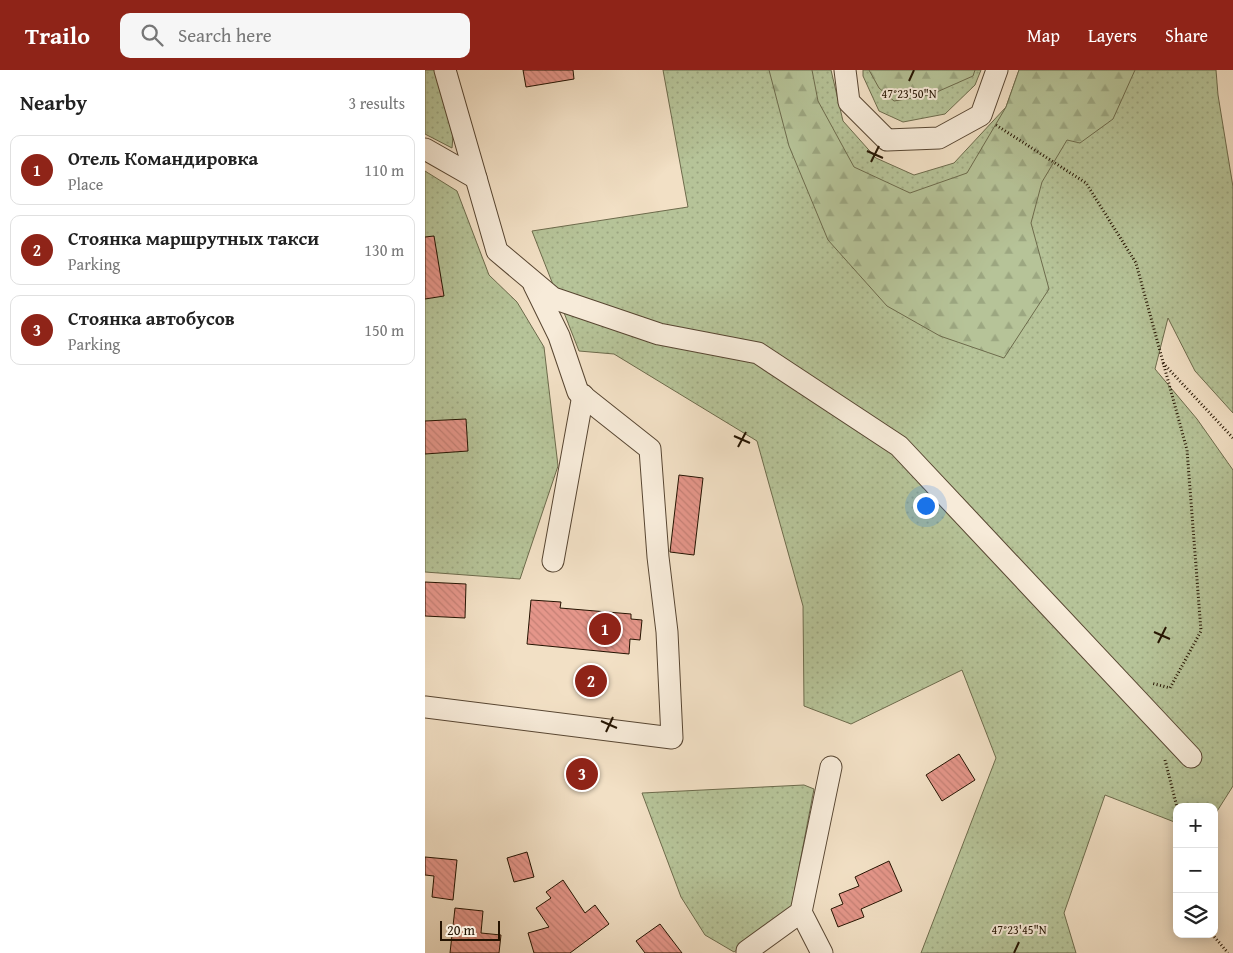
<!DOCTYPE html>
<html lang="en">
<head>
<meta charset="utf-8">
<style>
	:root { --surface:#fff; --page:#f6f6f6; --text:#222; --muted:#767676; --line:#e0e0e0; --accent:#8f2418 }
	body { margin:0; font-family:"Gentium Book Plus",serif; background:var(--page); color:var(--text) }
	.controls { position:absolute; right:15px; bottom:15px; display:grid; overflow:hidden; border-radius:10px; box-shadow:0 2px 12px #0003 }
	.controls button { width:45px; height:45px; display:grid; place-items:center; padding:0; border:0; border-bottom:1px solid var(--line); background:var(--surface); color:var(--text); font:25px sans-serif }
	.scale { position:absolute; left:15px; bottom:12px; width:60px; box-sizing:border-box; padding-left:5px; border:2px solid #241301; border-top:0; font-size:14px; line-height:18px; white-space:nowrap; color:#241301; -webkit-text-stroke:4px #f7ebd9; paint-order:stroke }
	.you { position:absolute; left:500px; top:435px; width:18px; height:18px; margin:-12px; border:4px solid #fff; border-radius:50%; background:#1a73e8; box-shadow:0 0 0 8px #1a73e833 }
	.badge { display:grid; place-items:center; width:32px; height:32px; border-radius:50%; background:var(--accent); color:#fff; font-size:16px; font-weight:700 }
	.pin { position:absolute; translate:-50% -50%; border:2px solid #fff; box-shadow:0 1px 5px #0006 }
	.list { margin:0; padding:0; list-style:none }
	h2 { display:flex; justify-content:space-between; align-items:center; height:65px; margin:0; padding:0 20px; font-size:21px }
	h2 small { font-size:16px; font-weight:400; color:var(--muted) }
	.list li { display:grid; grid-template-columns:32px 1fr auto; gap:15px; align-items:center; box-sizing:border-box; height:70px; margin:0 10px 10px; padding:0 10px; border:1px solid var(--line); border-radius:10px }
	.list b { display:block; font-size:19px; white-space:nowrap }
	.list p { margin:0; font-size:16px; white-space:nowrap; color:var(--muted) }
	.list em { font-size:16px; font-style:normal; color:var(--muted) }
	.icon { flex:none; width:28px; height:28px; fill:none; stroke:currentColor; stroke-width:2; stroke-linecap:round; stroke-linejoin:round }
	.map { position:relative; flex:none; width:808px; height:883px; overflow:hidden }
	header { display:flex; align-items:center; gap:30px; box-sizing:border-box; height:70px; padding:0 25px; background:var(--accent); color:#fff }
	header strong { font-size:24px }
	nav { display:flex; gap:28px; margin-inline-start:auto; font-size:18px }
	.search { width:350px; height:45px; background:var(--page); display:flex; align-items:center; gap:12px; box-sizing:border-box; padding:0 18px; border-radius:10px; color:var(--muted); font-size:19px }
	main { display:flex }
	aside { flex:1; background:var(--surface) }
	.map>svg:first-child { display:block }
</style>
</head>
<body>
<header>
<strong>Trailo</strong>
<div class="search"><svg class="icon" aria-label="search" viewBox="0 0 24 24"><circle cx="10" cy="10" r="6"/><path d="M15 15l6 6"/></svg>Search here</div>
<nav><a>Map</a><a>Layers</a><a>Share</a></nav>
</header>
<main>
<aside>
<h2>Nearby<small>3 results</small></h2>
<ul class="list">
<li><span class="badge">1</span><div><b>Отель Командировка</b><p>Place</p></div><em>110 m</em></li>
<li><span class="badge">2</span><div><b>Стоянка маршрутных такси</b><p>Parking</p></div><em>130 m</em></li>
<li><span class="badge">3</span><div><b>Стоянка автобусов</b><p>Parking</p></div><em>150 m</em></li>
</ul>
</aside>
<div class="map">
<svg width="808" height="883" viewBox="0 0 808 883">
	<defs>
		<pattern id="grass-dots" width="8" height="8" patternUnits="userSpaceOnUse" patternTransform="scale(1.25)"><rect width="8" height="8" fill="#b6c398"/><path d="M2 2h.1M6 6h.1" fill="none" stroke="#9ca781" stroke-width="1.8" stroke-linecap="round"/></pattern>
		<pattern id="forest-firs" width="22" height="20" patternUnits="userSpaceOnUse" patternTransform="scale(1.25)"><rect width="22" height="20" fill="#b6c398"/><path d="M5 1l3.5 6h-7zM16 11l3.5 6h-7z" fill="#9ca781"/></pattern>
		<pattern id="building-back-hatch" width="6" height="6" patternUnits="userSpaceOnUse" patternTransform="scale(1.25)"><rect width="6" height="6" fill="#e5968a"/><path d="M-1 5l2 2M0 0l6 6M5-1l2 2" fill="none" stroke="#c48075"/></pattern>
	</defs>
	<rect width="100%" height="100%" fill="#f2e0c5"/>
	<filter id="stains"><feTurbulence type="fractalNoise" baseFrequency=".004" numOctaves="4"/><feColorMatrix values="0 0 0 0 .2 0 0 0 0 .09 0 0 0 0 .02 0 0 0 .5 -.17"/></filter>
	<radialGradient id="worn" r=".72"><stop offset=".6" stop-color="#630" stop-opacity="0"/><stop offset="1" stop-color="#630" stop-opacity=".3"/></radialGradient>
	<g fill="url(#grass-dots)" stroke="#6d6b4c">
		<polygon points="0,0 10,0 28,66 27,78 0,64"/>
		<polygon points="238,0 406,0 418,51 451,88 489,105 529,93 581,37 594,0 791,0 793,25 808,117 808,343 770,301 743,248 730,299 772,349 808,400 808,716 789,746 789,737 752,737 752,753 680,725 639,843 651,883 496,883 571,688 537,600 426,654 379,636 378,536 332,371 189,284 154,281 107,161 263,137"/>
		<polygon points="438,0 556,0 550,15 520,44 478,52 454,41 438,6"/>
		<polygon points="0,101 32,121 64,205 92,232 119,277 133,396 95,509 0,502"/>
		<polygon points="379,715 389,719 366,839 309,882 280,865 256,827 217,723"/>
	</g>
	<g fill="url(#forest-firs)" stroke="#6d6b4c">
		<polygon points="344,0 387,0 393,31 429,97 485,123 542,103 581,37 594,0 710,0 688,49 655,73 642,70 617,112 606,153 624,219 579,288 515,266 462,236 403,170 364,76"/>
		<polygon points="444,0 550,0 548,6 505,25 469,31 454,18"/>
	</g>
	<g fill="url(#building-back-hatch)" stroke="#241301">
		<polygon points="98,0 148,0 149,9 101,17"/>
		<polygon points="9,166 19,226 0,229 0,167"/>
		<polygon points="41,349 43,381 0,384 0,351"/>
		<polygon points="254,405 278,408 269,485 245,482"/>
		<polygon points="0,512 41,514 40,548 0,546"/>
		<polygon points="106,530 136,532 135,538 206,544 206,549 217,550 215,570 205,569 204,584 102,574"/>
		<polygon points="534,684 550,710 517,731 501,705"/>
		<polygon points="102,782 109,807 89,812 82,788"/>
		<polygon points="0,787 32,790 28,830 7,827 9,806 0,805"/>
		<polygon points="464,791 477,821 436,839 439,847 413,857 406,839 418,834 414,824 434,816 430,807"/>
		<polygon points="138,810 160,843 170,835 184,854 145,883 109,883 103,863 124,857 111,838 126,828 121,822"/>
		<polygon points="30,838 58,841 56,863 76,865 74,883 25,883"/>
		<polygon points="235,854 257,883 220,883 211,871"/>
	</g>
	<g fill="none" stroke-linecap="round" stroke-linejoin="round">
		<defs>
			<g id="minor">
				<polyline points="20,0 72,181 128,228 234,264 333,283 474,376 766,687"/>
				<polyline points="420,0 424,32 462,70 514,68 556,45 572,0"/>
				<polyline points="0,79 51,108"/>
				<polyline points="128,491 158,325"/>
				<polyline points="0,637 247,668 242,562 233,487 225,379 153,322 134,266 109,215"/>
				<polyline points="376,842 397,883"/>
				<polyline points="322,883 322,881 376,842 406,697"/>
			</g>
		</defs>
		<use href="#minor" stroke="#584632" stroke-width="23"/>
		<g stroke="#241301" stroke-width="3" stroke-dasharray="1 2.5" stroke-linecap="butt">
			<polyline points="571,55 661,113 711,193 762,380 776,561 745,618 726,613"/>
			<polyline points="738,293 808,368"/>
			<polyline points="740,690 752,737"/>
			<polyline points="787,864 803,883"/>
		</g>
		<use href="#minor" stroke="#f7ebd9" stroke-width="21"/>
	</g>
	<path fill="none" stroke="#241301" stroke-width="2" d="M484 11 489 0M442 81 458 88M446 92 454 76M309 366 325 373M313 377 321 362M729 562 745 569M733 573 741 557M176 651 192 658M181 662 188 647M589 883 594 872"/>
	<g font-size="12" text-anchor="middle" fill="#241301" stroke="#f7ebd9" stroke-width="4" stroke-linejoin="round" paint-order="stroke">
		<text x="484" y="28">47°23'50"N</text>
		<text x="594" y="864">47°23'45"N</text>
	</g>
	<rect width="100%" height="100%" filter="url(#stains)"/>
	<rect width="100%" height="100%" fill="url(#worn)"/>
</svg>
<div class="controls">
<button>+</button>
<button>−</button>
<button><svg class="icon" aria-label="layers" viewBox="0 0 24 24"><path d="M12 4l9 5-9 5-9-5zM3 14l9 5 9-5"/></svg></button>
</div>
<div class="scale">20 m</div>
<div class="you"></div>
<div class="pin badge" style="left:180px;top:559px">1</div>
<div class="pin badge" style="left:166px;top:611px">2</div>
<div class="pin badge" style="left:157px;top:704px">3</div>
</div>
</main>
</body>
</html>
